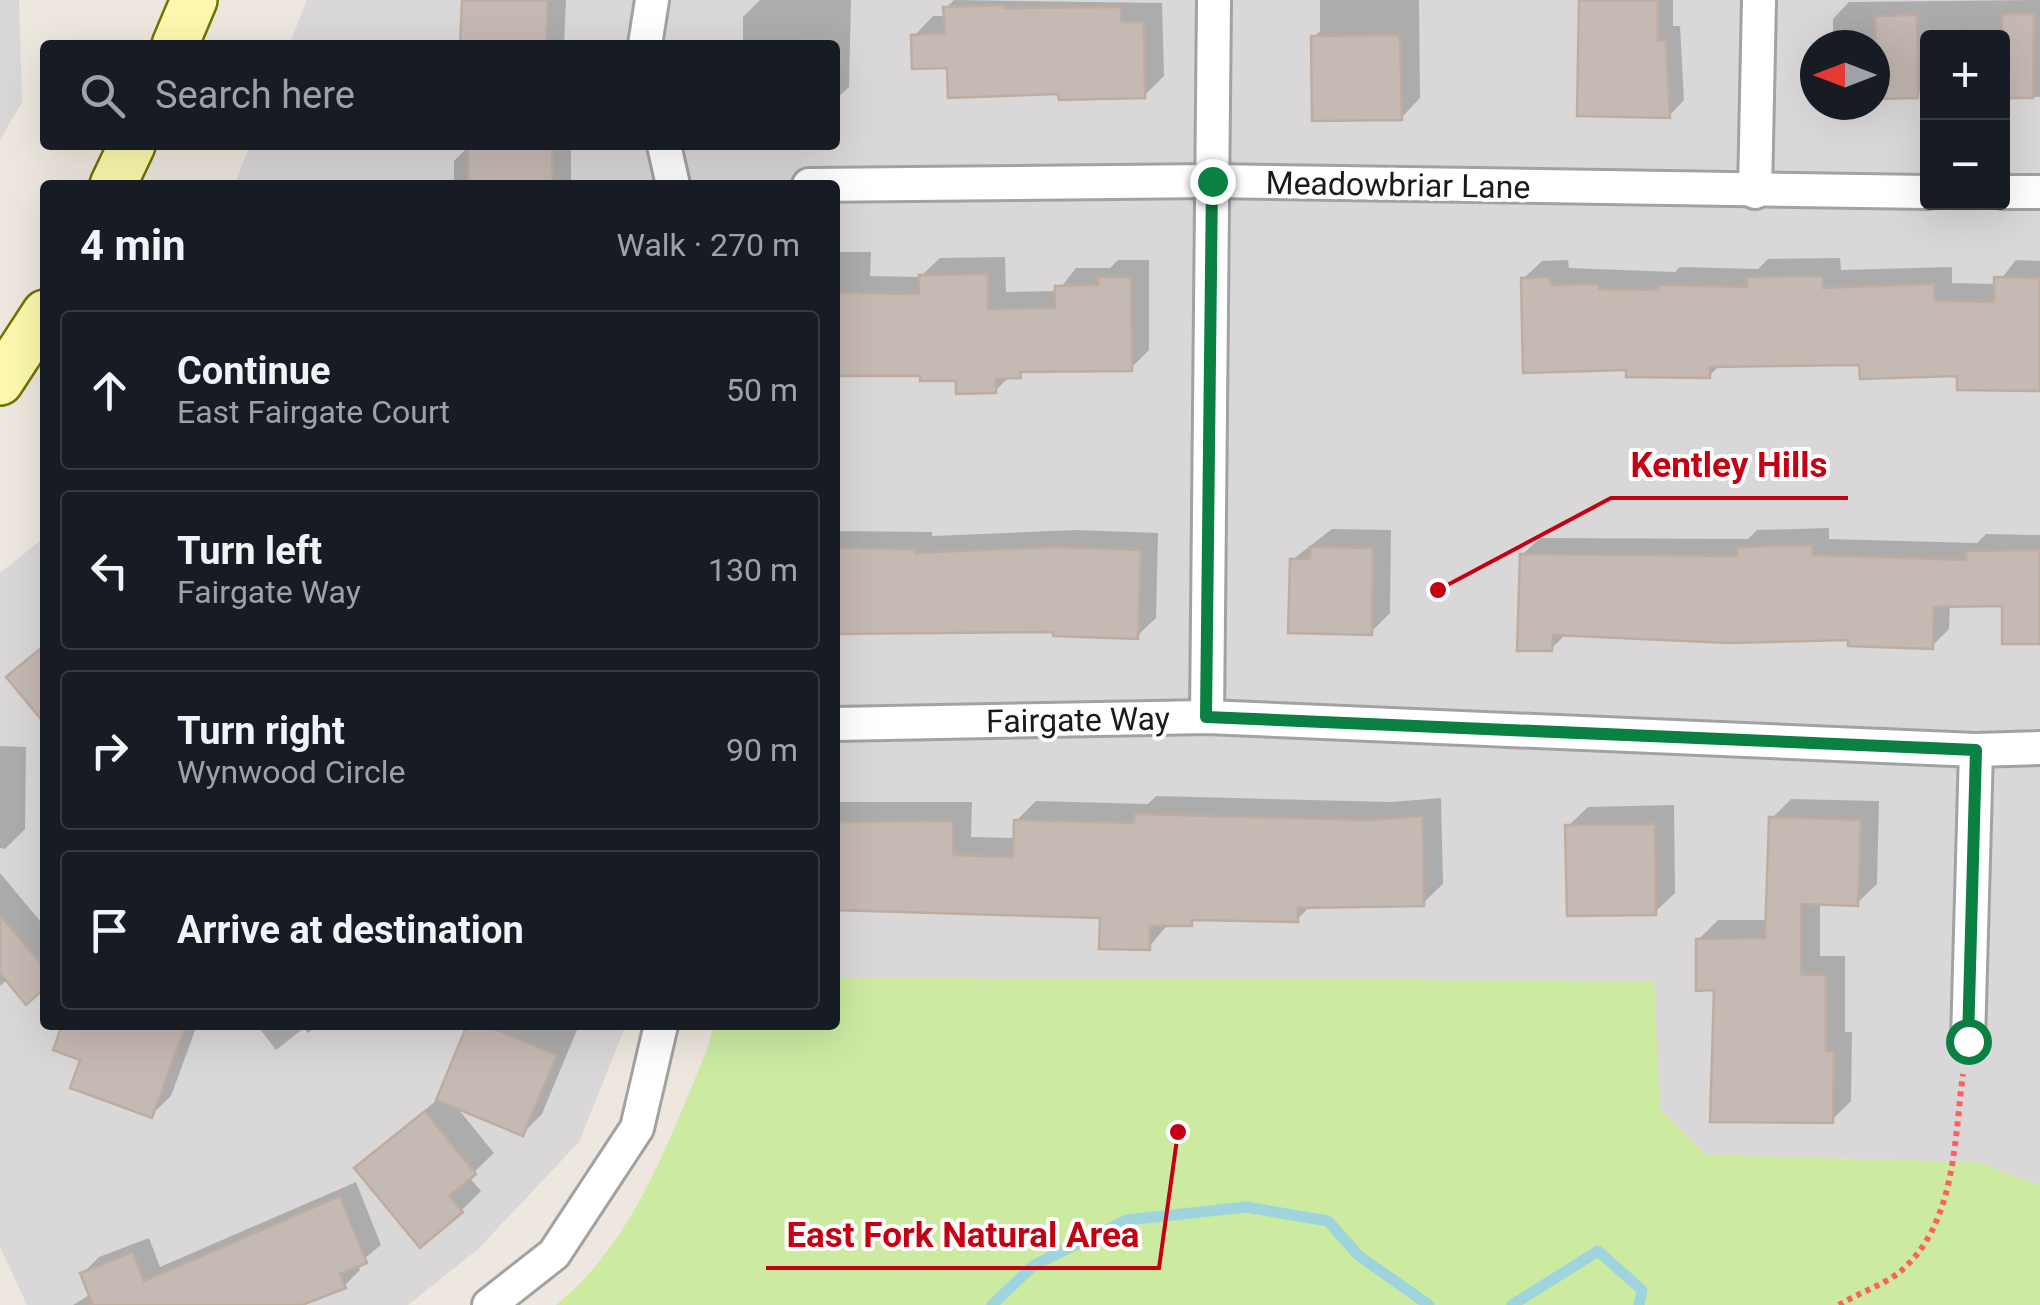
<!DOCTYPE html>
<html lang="en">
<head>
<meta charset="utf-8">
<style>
	:root { --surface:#171b24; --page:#242831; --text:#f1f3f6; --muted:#9ea1a6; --line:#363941 }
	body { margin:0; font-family:Roboto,sans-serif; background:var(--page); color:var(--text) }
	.controls { position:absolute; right:30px; top:30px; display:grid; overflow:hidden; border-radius:10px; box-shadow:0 10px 40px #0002 }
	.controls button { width:90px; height:90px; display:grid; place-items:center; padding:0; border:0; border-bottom:2px solid var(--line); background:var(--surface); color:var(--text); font:50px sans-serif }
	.compass { position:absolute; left:1800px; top:30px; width:90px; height:90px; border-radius:50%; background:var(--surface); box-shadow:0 10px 40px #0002; rotate:270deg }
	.stop { position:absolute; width:30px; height:30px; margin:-22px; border:8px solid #0b8043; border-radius:50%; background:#fff }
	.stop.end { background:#0b8043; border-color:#fff; box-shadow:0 2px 10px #0008 }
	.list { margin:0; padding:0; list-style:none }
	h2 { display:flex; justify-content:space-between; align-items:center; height:130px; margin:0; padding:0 40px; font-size:42px }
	h2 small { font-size:32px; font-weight:400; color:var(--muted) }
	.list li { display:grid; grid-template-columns:65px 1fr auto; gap:30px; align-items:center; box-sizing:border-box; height:160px; margin:0 20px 20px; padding:0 20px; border:2px solid var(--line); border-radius:10px }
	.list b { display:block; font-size:38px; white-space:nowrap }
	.list p { margin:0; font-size:32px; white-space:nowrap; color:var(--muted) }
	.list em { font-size:32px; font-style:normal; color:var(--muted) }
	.icon { flex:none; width:55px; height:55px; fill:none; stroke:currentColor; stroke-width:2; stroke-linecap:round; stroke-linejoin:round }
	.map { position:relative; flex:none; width:2040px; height:1305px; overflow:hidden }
	.search { position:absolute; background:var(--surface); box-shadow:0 10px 40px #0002; left:40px; top:40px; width:800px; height:110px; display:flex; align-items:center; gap:25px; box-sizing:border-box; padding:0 35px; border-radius:10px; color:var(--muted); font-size:38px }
	.panel { position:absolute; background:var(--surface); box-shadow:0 10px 40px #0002; left:40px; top:180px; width:800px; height:850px; border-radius:10px }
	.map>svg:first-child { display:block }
</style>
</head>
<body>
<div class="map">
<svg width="2040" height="1305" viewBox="0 0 2040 1305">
	<rect width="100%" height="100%" fill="#ede7df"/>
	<g fill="#d9d7d8" fill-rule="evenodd">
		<polygon points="0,0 19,0 22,102 0,140"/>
		<path d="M307 0H2040V1185L1977 1162 1706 1155 1660 1109 1653 981 835 978V185H234L250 145H835V45H289ZM1928 38H2002V202H1928ZM1815 45H1875V105H1815Z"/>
		<polygon points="45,537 45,1025 626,1025 579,1142 478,1249 408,1305 27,1305 0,1247 0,573"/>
	</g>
	<path fill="#cceba1" d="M835 978 1654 981 1660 1109 1706 1155 1977 1162 2040 1185V1305H556C635 1242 671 1135 709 1045L713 1025H835Z"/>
	<g fill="#0003">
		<polygon points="464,0 566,0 564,45 463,45"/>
		<polygon points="760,0 851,0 849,87 835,100 835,45 743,45 743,17"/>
		<polygon points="954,0 1162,3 1164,76 1144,96 1061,91 950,65 914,36 933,16 946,16 946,8"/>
		<polygon points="1320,0 1419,0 1420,98 1401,118 1314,37 1320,31"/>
		<polygon points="1580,0 1673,0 1673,26 1680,26 1684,100 1669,116"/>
		<polygon points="2040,0 2040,97 2002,96 2002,38 1928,38 1928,85 1917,95 1875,97 1875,45 1833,45 1833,19 1849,2"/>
		<polygon points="470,145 571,145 571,185 454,185 454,161"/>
		<polygon points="835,252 871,252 870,276 920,277 940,258 1005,257 1006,292 1058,291 1076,268 1110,268 1118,260 1149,260 1149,350 1131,368 1026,369 1020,376 1010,376 995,391 958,378 923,374 835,374"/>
		<polygon points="1840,258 1841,270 1952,267 1952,283 1997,284 2016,260 2040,261 2040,389 1960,373 1862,363 1720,365 1709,376 1628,368 1523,279 1542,261 1568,260 1569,268 1675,272 1680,267 1758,269 1768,259"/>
		<polygon points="1829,528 1829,539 1977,543 1986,534 2040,535 2040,641 2004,604 1950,604 1949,629 1932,646 1850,637 1567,633 1551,649 1522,555 1540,538 1748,539 1757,530"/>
		<polygon points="1332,529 1391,530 1390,613 1371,632 1292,560"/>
		<polygon points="1076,530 1158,533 1156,618 1137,636 1055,629 835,631 835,531 932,532 932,536"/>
		<polygon points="0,746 26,747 25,829 5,849 0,848"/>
		<polygon points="1156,796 1391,802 1441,798 1443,884 1423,903 1311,905 1297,920 1198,917 1191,924 1169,923 1149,947 1102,915 835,911 835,802 972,802 971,837 1016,838 1016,821 1036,801 1148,804"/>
		<polygon points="1791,799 1879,801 1877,884 1857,903 1820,902 1820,956 1845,956 1845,1032 1852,1032 1851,1101 1832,1120 1716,987 1698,940 1718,920 1769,920 1772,818"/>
		<polygon points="1674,805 1675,893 1655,912 1568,826 1588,807"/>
		<polygon points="0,873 45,927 45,985 8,979 0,986"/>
		<polygon points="65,1025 197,1025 171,1096 151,1115 83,1059"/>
		<polygon points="257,1025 318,1025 308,1033 304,1028 276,1050"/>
		<polygon points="470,1025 579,1025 542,1114 523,1133 455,1105 494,1153 469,1177 481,1191 462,1210 358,1168 440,1097"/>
		<polygon points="356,1182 381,1245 358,1264 360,1270 344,1286 298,1305 73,1305 91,1294 83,1273 99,1257 149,1238 160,1267"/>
	</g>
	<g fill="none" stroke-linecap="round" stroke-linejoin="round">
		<g stroke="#9dd4dd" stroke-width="11">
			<polyline points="992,1305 1034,1265 1127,1220 1246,1207 1328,1221 1359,1256 1429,1305"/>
			<polyline points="1512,1305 1598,1251 1642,1290 1639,1305"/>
		</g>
	</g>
	<g fill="#c5b9b3" stroke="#bfaca1" stroke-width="2.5">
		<polygon points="462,0 548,0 546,45 460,45"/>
		<polygon points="1579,0 1658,0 1658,40 1666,40 1670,118 1577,116"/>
		<polygon points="1004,5 1004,8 1121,7 1121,22 1144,22 1145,98 1059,100 1058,94 948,98 947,68 912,69 911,35 945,33 943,7"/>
		<polygon points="2002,14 2034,14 2033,98 2002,98"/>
		<polygon points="1917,15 1918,98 1875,99 1875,16"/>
		<polygon points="1400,35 1402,120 1312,121 1311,36"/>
		<polygon points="468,145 552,145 553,185 468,185"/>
		<polygon points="988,274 988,309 1055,308 1055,286 1098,285 1097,277 1131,277 1132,371 1020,372 1021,378 996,379 996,393 956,394 956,381 920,381 920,376 835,376 835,293 919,294 919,275"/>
		<polygon points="1823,276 1823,288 1934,284 1935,301 1994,302 1994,277 2040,278 2040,391 1957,390 1957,376 1860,379 1859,365 1710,367 1710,378 1626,377 1626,370 1523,373 1521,278 1550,277 1551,285 1599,284 1599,289 1658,290 1658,285 1747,287 1747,277"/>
		<polygon points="1812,545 1813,555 1966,560 1966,551 2040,550 2040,644 2002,644 2002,606 1934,607 1933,649 1848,646 1848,640 1729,643 1553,635 1552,651 1517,651 1520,554 1737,556 1737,547"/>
		<polygon points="1056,547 1141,550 1138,639 1053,636 1053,632 835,634 835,548 915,549 915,553"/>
		<polygon points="1310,547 1373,548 1372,635 1288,633 1290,559 1310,559"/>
		<polygon points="45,645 45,724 6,677"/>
		<polygon points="1134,814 1370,820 1423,816 1424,906 1298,908 1298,922 1192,920 1192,926 1150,926 1150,950 1099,949 1100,918 835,910 835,822 953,821 953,855 1013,857 1014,820 1134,823"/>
		<polygon points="1769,817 1861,820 1858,906 1801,904 1801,975 1826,975 1826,1051 1834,1051 1833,1123 1710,1122 1714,990 1696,991 1696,939 1765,938"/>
		<polygon points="1655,824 1656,915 1567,916 1565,825"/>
		<polygon points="0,915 45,969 45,988 26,1005 0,973"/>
		<polygon points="62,1025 186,1025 152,1118 70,1088 80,1060 53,1050"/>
		<polygon points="467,1025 485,1025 557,1055 523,1136 436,1100"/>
		<polygon points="425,1111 476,1174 449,1196 463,1212 420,1248 354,1168"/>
		<polygon points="340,1196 367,1263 340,1274 346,1288 302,1305 89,1305 92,1303 80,1273 133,1252 144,1281"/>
	</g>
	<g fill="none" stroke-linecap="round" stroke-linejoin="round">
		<defs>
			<g id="minor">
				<polyline points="645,45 652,0"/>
				<polyline points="664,145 673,185"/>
				<polyline points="809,185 1212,181 1928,192"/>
				<polyline points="1755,192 1759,0"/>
				<polyline points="2002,192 2040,192"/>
				<polyline points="1207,717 1214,0"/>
				<polyline points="835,724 1207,717 1976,750 2040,748"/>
				<polyline points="1968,1041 1976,750"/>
				<polyline points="489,1305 554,1254 637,1128 661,1025"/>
			</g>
			<g id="secondary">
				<polyline points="175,45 194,0"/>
				<polyline points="113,185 132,145"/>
				<polyline points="0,382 45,313"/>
			</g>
		</defs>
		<use href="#minor" stroke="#a2a2a2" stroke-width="38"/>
		<use href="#secondary" stroke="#717300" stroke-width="50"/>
		<path stroke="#ff605e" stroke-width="6" stroke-dasharray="5 5" stroke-linecap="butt" d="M1839 1305C1858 1293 1884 1285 1901 1271 1956 1223 1954 1141 1963 1074"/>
		<use href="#minor" stroke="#fff" stroke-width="32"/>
		<use href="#secondary" stroke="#fcf9ae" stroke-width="45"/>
	</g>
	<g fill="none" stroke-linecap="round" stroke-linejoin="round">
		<polyline stroke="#0b8043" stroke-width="12" points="1212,181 1206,717 1976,750 1968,1041"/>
	</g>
	<g text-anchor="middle" stroke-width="8" stroke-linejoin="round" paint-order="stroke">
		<g font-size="32" fill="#1b1b1b" stroke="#fff">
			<text transform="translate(1398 185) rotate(1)" y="11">Meadowbriar Lane</text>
			<text transform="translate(1078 720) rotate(-1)" y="11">Fairgate Way</text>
		</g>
	</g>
	<path fill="none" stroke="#c50012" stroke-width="4" d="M1438 590L1611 498H1848M1178 1132L1159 1268H766"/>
	<g fill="#c50012" stroke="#fff" stroke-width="4">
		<circle cx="1438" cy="590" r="10"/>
		<circle cx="1178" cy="1132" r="10"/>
	</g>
	<g font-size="35" text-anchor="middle" font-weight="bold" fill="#c50012" stroke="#fff" stroke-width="8" stroke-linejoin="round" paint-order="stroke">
		<text x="1729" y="477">Kentley Hills</text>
		<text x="963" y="1247">East Fork Natural Area</text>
	</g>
</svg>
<div class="controls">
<button>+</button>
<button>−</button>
</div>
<svg class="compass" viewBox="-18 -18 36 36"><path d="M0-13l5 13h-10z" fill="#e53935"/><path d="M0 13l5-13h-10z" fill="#9ea1a6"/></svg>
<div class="stop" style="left:1968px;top:1041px"></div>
<div class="stop end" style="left:1212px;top:181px"></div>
<div class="search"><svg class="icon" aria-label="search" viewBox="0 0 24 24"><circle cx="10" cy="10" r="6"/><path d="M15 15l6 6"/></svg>Search here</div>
<section class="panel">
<h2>4 min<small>Walk · 270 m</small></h2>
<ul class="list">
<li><svg class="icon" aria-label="ahead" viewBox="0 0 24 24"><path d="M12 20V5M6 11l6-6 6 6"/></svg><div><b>Continue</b><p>East Fairgate Court</p></div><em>50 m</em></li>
<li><svg class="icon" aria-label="left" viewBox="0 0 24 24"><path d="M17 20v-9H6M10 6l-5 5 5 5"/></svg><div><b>Turn left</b><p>Fairgate Way</p></div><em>130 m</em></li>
<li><svg class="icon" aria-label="right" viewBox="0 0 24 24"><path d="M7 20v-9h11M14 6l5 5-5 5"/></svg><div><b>Turn right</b><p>Wynwood Circle</p></div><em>90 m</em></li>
<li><svg class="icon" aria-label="arrive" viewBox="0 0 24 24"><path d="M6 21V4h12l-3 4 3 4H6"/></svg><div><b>Arrive at destination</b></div></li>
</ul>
</section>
</div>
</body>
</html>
